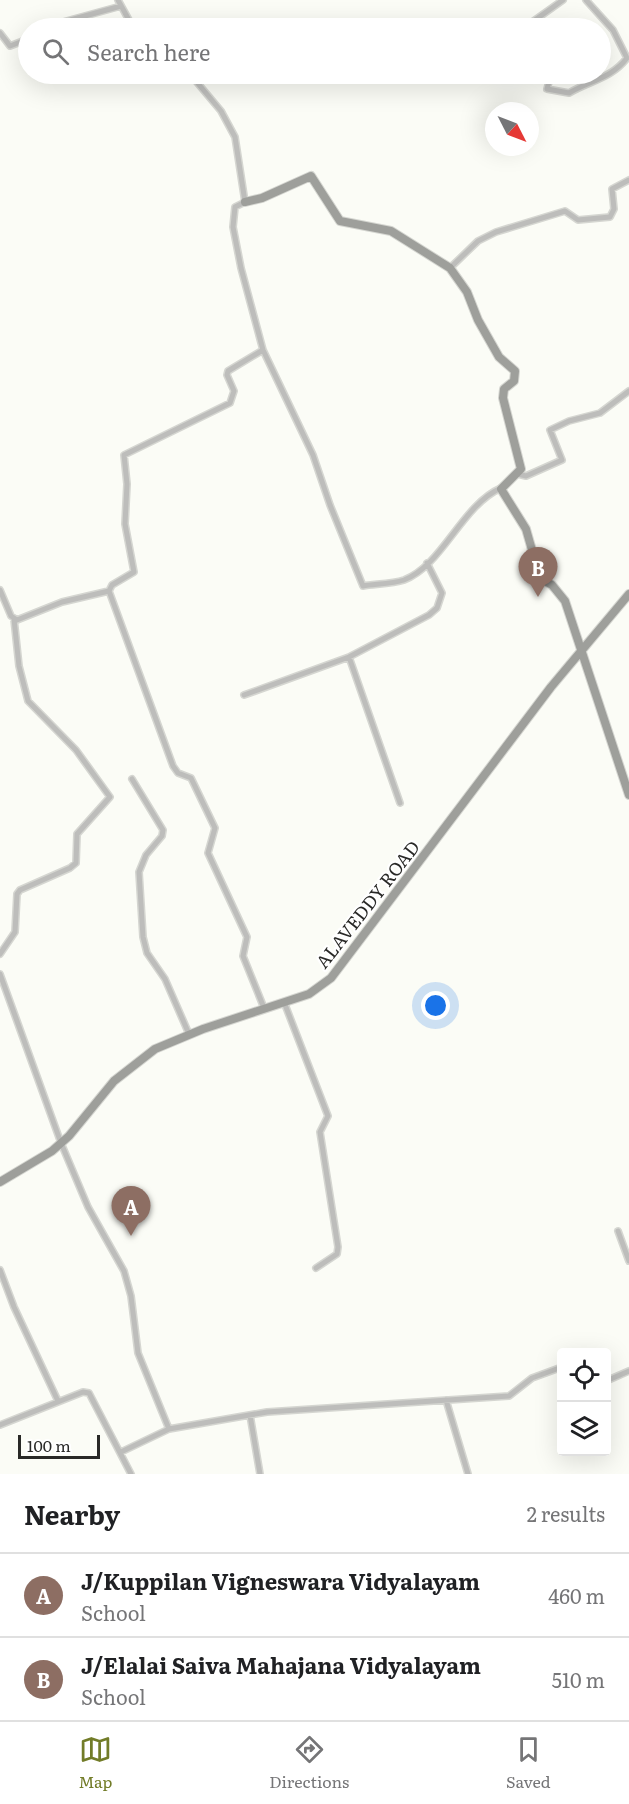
<!DOCTYPE html>
<style>
body{margin:0;font-family:Literata,serif;background:#f2f2f2;color:#202124}
.controls{position:absolute;right:18px;bottom:18px;display:grid;overflow:hidden;border-radius:6px;box-shadow:0 6px 24px #0002}
.controls button{width:54px;height:54px;display:grid;place-items:center;padding:0;border:0;border-bottom:2px solid #e0e0e0;background:#fff;color:#202124;font:30px sans-serif}
.compass{position:absolute;left:485px;top:102px;width:54px;height:54px;border-radius:50%;background:#fff;box-shadow:0 6px 24px #0002;rotate:132deg}
.scale{position:absolute;left:18px;bottom:15px;width:82px;box-sizing:border-box;padding-left:6px;border:3px solid #292927;border-top:0;font-size:16px;line-height:21px;white-space:nowrap;color:#292927;-webkit-text-stroke:4px #fff;paint-order:stroke}
.you{position:absolute;left:436px;top:1006px;width:21px;height:21px;margin:-15px;border:4px solid #fff;border-radius:50%;background:#1a73e8;box-shadow:0 0 0 9px #1a73e833}
.badge{display:grid;place-items:center;width:39px;height:39px;border-radius:50%;background:#727c28;color:#fff;font-size:20px;font-weight:700}
.pin{position:absolute;translate:-50% -50px;filter:drop-shadow(0 2px 3px #0008)}
.pin::after{content:'';position:absolute;top:32px;width:21px;height:18px;background:inherit;clip-path:polygon(0 0,100% 0,50% 100%)}
.list{margin:0;padding:0;list-style:none}
h2{display:flex;justify-content:space-between;align-items:center;height:78px;margin:0;padding:0 24px;font-size:26px}
h2 small{font-size:20px;font-weight:400;color:#757577}
.list li{display:grid;grid-template-columns:39px 1fr auto;gap:18px;align-items:center;box-sizing:border-box;height:84px;padding:0 24px;border-top:2px solid #e0e0e0}
.list b{display:block;font-size:22px;white-space:nowrap}
.list p{margin:0;font-size:20px;white-space:nowrap;color:#757577}
.list em{font-size:20px;font-style:normal;color:#757577}
.icon{flex:none;width:33px;height:33px;fill:none;stroke:currentColor;stroke-width:2;stroke-linecap:round;stroke-linejoin:round}
.map{position:relative;flex:none;width:629px;height:1474px;overflow:hidden}
.search{position:absolute;background:#fff;box-shadow:0 6px 24px #0002;left:18px;right:18px;top:18px;height:66px;display:flex;align-items:center;gap:15px;box-sizing:border-box;padding:0 21px;border-radius:33px;color:#757577;font-size:22px}
.sheet{height:246px;background:#fff}
nav{display:flex;justify-content:space-around;align-items:center;box-sizing:border-box;height:84px;border-top:2px solid #e0e0e0;background:#fff;font-size:16px;color:#757577}
nav a{display:grid;justify-items:center;gap:3px}
nav .on{color:#727c28}
.map>svg:first-child{display:block}
.lines{fill:none;stroke-linecap:round;stroke-linejoin:round}
.street-casing{stroke:#d5d6d1;stroke-width:8}
.secondary-casing{stroke:#d5d6d1;stroke-width:10}
.street{stroke:#bdbdbb;stroke-width:5}
.secondary{stroke:#9e9f9b;stroke-width:8}
.labels{text-anchor:middle;dominant-baseline:central;stroke-width:4.5;stroke-linejoin:round;paint-order:stroke}
.street-label{font-size:18px;fill:#292927;stroke:#fff}
</style>
<div class="map">
<svg width="629" height="1474" viewBox="0 0 629 1474">
<rect width="100%" height="100%" fill="#fbfcf6"/>
<g class="lines">
<g class="street-casing">
<path id="street" d="M118,0L130,22L137,28
M49,28L63,22L121,6
M528,28V25L563,0
M0,33L10,46L28,39
M190,74L221,111L235,137L245,202L235,207L233,227L241,268L263,350L313,455L330,505L363,586C375,584 392,584 404,580C442,566 462,505 501,488
M548,74L550,78L547,89L569,93C589,81 612,78 627,58L613,30L586,0
M450,268L478,241L496,232L565,211L578,220L610,217L614,209L612,189L629,180
M263,350L228,371L227,375L234,391L230,403L124,455L127,484L125,524L134,572L112,585L109,591L173,766L178,773L191,778L215,828L208,853L247,937L243,956L264,1008
M518,474L526,476L562,460L550,430L569,421L600,413L629,391
M0,590L11,616L17,620L62,602L109,591
M349,657L400,803
M244,695L349,657L429,615L437,608L442,593L427,563
M132,779L163,830L162,836L146,855L139,872L143,937L147,953L165,979L189,1034
M0,954L15,932L17,894L20,890L70,868L76,863L77,834L110,797L76,750L28,701L19,666L14,619
M0,974L61,1143L88,1207L124,1271L131,1296L138,1353L169,1429L267,1412L509,1396L532,1378L562,1367
M284,1002L328,1116L320,1132L338,1247L337,1254L316,1268
M618,1231L629,1261
M0,1270L14,1307L58,1401
M606,1381L629,1371
M446,1400L468,1474
M250,1415L260,1474
M0,1425L83,1392L89,1393L131,1474
M121,1452L169,1429"/>
</g>
<g class="secondary-casing">
<path id="secondary" d="M245,202L262,198L311,176L340,221L391,231L450,268L467,292L478,320L499,357L515,371L514,381L504,389L503,398L521,469L501,489L526,529L540,578L552,585L565,601L629,795
M0,1182L52,1151L69,1136L114,1081L155,1049L203,1029L309,994L331,978L551,687L629,594"/>
</g>
<use href="#street" class="street"/>
<use href="#secondary" class="secondary"/>
</g>
<g class="labels">
<g class="street-label">
<text transform="translate(367 904) rotate(-52)">ALAVEDDY ROAD</text>
</g>
</g>
</svg>
<div class="controls">
<button><svg class="icon" aria-label="locate" viewBox="0 0 24 24"><circle cx="12" cy="12" r="6"/><path d="M12 2v4M12 18v4M2 12h4M18 12h4"/></svg></button>
<button><svg class="icon" aria-label="layers" viewBox="0 0 24 24"><path d="M12 4l9 5-9 5-9-5zM3 14l9 5 9-5"/></svg></button>
</div>
<svg class="compass" viewBox="-18 -18 36 36"><path d="M0-13l5 13h-10z" fill="#e53935"/><path d="M0 13l5-13h-10z" fill="#757577"/></svg>
<div class="scale">100 m</div>
<div class="you"></div>
<div class="pin badge" style="left:131px;top:1236px;background:#8d6e63">A</div>
<div class="pin badge" style="left:538px;top:597px;background:#8d6e63">B</div>
<div class="search"><svg class="icon" aria-label="search" viewBox="0 0 24 24"><circle cx="10" cy="10" r="6"/><path d="M15 15l6 6"/></svg>Search here</div>
</div>
<section class="sheet">
<h2>Nearby<small>2 results</small></h2>
<ul class="list">
<li><span class="badge" style="background:#8d6e63">A</span><div><b>J/Kuppilan Vigneswara Vidyalayam</b><p>School</p></div><em>460 m</em></li>
<li><span class="badge" style="background:#8d6e63">B</span><div><b>J/Elalai Saiva Mahajana Vidyalayam</b><p>School</p></div><em>510 m</em></li>
</ul>
</section>
<nav>
<a class="on"><svg class="icon" aria-label="map" viewBox="0 0 24 24"><path d="M3 6l6-2 6 2 6-2v14l-6 2-6-2-6 2zM9 4v14M15 6v14"/></svg>Map</a>
<a><svg class="icon" aria-label="directions" viewBox="0 0 24 24"><path d="M12 3l9 9-9 9-9-9zM9 14v-3h6M13 9l2 2-2 2"/></svg>Directions</a>
<a><svg class="icon" aria-label="saved" viewBox="0 0 24 24"><path d="M7 4h10v16l-5-4-5 4z"/></svg>Saved</a>
</nav>
